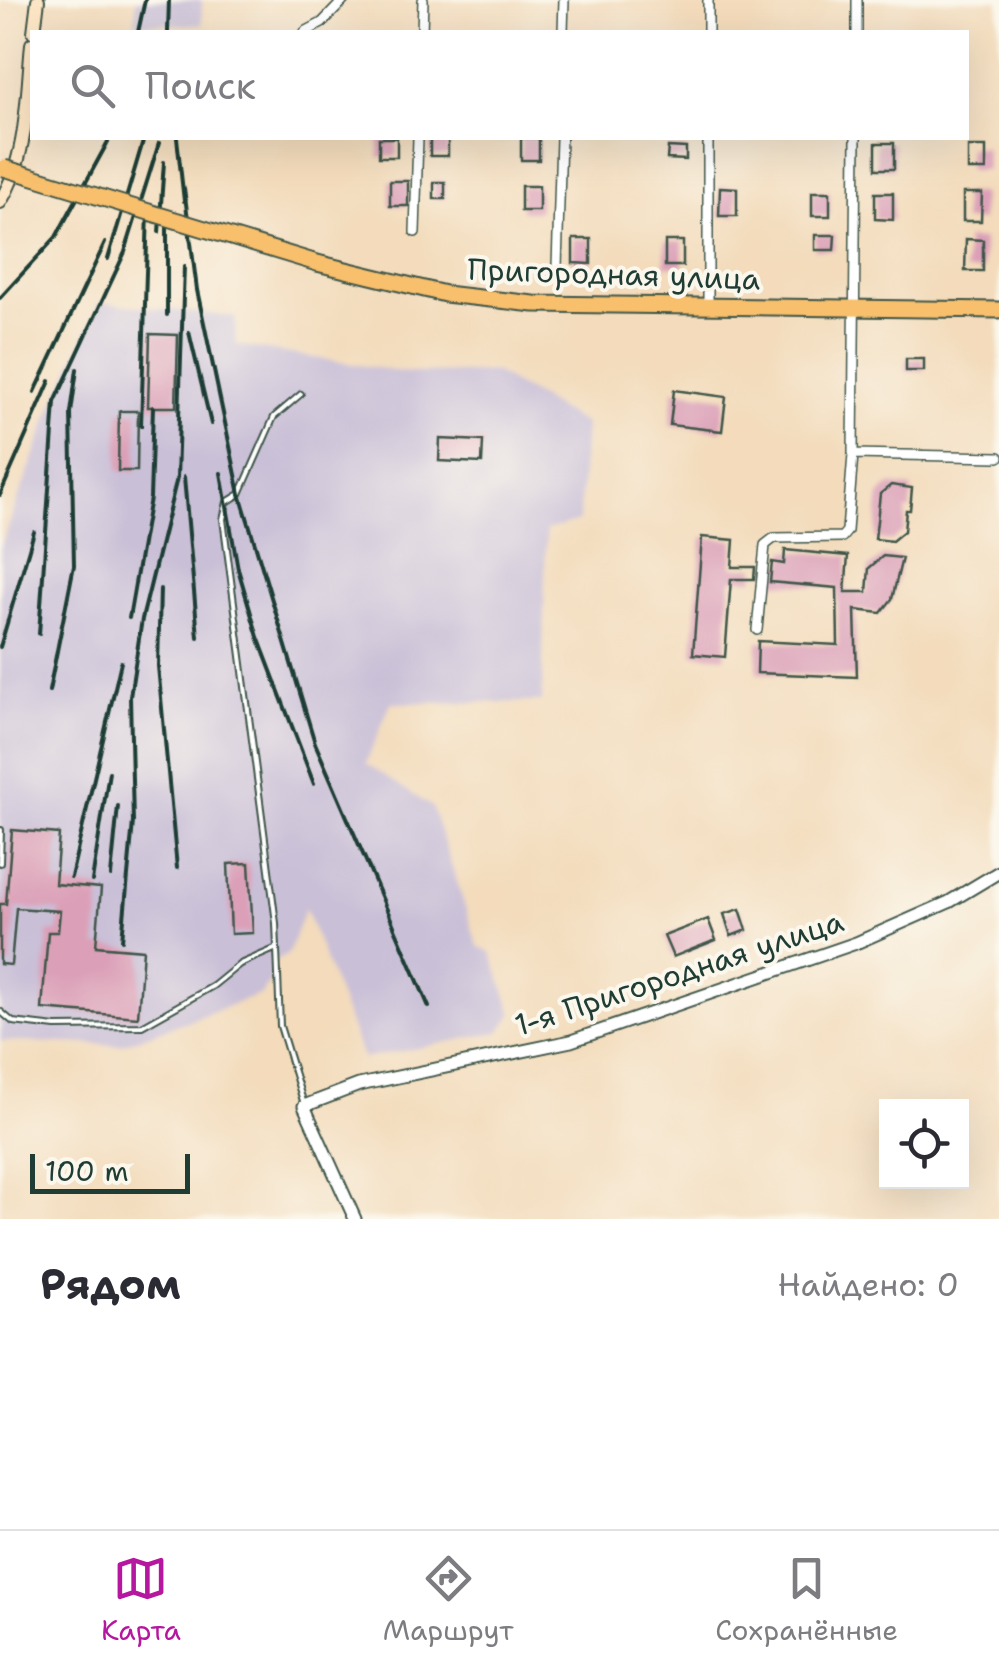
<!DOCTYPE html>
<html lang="ru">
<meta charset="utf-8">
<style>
body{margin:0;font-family:"Shantell Sans",sans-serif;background:#f2f2f3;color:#2b2b33}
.controls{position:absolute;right:30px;bottom:30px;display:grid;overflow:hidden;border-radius:0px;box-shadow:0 10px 40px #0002}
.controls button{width:90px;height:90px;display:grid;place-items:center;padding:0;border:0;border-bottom:2px solid #e1e1e2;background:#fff;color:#2b2b33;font:50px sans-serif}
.scale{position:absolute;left:30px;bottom:25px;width:160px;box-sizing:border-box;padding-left:10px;border:5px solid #1f3d34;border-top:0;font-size:28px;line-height:35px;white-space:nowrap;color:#1f3d34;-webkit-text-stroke:8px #fbf7ec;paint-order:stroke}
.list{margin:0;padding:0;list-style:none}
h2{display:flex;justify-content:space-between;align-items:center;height:130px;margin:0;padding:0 40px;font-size:42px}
h2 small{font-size:32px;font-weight:400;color:#7c7c81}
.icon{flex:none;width:55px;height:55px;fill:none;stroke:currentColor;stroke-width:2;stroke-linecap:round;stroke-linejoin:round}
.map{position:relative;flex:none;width:999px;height:1219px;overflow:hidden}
.search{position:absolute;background:#fff;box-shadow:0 10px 40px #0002;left:30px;right:30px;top:30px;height:110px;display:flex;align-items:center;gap:25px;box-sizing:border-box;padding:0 35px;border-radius:0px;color:#7c7c81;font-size:38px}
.sheet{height:310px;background:#fff}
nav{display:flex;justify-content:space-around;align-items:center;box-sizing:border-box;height:140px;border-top:2px solid #e1e1e2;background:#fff;font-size:28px;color:#7c7c81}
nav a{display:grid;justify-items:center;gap:5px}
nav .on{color:#b5179e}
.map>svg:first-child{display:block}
.industrial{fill:#c9bfd7}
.building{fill:#dba0b8}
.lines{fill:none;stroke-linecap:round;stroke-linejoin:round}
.service-casing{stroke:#3f5548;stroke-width:8}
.minor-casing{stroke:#3f5548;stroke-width:12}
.tertiary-casing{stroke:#3f5548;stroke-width:15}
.secondary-casing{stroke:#3f5548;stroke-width:16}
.trunk-casing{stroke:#3f5548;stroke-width:19}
.service{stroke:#fff;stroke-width:4}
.minor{stroke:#fff;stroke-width:9}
.tertiary{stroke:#fff;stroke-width:11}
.secondary{stroke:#fce5c4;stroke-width:12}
.trunk{stroke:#f8bf6c;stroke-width:15}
.rail{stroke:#1f3d34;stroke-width:4}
.trunk-bridge-casing{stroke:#3f5548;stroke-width:19;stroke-linecap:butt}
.trunk-bridge{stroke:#f8bf6c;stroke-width:15}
.labels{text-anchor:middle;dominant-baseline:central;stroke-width:8;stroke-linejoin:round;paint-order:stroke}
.street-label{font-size:30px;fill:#1f3d34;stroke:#fbf7ec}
</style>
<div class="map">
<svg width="999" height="1219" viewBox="0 0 999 1219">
<rect width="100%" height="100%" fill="#fbf7ec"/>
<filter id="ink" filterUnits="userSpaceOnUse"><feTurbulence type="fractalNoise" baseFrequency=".01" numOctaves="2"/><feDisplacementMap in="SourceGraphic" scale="20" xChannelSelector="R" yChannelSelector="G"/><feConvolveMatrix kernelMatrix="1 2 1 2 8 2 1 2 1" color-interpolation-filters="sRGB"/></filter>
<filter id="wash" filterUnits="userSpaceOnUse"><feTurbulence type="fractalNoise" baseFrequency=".0048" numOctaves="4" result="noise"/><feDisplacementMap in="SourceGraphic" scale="40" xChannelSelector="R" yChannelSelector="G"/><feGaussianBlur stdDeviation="2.25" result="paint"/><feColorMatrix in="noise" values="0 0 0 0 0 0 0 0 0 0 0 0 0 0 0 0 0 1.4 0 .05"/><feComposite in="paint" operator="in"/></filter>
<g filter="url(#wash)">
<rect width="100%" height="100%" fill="#f3dbbb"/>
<path class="industrial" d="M136,0H202V25L135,23Z
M100,302L235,317L236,345L408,373L494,372L585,424L579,521L546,530L542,702L391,703L366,763L432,807L478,946L491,952L513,1014L499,1032L363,1059L305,908L288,954L271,962L272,978L262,994L120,1045L0,1041V548L51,411Z"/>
<g id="blocks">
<path class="building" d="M379,138H397V157H379Z
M430,138H448V156H430Z
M521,138H539V160H521Z
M876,143H894V169H876Z
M668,147L686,148V160L667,159Z
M968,147H986V170H968Z
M390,181H408V206H390Z
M434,182H445V199H434Z
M521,186H539V211H521Z
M720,187L737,188V216H719Z
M812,192H830V216H812Z
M875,193H893V220L875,219Z
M963,193H982L981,221H963Z
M815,235H835L834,250H815Z
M573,239H591V264L573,263Z
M966,239L983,240V271H965Z
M665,241H683V266H665Z
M150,334L178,335L176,407H148Z
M906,359H924V371H906Z
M674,390L726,397L722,431L670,425Z
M119,411H138L137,471H118Z
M440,439L483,441L482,463L439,461Z
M891,485L912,488L910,510H906L904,531L892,541L875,539L880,494Z
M702,537L734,540L732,567H755L754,579H731L725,657L693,654Z
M785,550L848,556L845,592H867L869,568L883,556L902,558L892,599L881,613L855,610L857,677L757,673L758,641L838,645L837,588L770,582L772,562L784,564Z
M12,830L59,834L55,884L101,888L96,946L143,950L138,1017L42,1009L48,932H58L60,911L16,908L11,965L0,964V904H6Z
M249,863L253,933L231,934L228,864Z
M740,909L747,930L731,936L724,914Z
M708,919L716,940L673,957L664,936Z"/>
</g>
</g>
<g filter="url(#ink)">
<use href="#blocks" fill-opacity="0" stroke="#3f5548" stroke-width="2.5"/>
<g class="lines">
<g class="service-casing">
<path id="service" d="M301,394L274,417L240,494L227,502L223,519L276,923L280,1026L303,1101
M0,863L1,830
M0,1011L13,1022L56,1027L142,1026L213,986L240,964L277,948"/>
</g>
<g class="minor-casing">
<path id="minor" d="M305,32L322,23L344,0
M422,32L423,0
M563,32L564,0
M708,32V0
M857,32V0
M856,138L853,454L999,457
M415,232L418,138
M557,267L561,138
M708,307V138
M757,630L765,545L774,538L842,537L847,531L853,454"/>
</g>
<g class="tertiary-casing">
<path id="tertiary" d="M355,1219L304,1106L359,1085L571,1041L856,943L949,902L999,872"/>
</g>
<g class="secondary-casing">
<path id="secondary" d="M34,32L38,0
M0,202C28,157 27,95 32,44"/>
</g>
<g class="trunk-casing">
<path id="trunk" d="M317,263L445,294L534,304L999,310"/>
</g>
<use href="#service" class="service"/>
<use href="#minor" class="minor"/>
<use href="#tertiary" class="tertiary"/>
<use href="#secondary" class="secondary"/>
<use href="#trunk" class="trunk"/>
<path class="rail" d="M138,32L145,0
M168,32L169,0
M177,138L184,201
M184,188L197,290L240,494L315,743L429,1007
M167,215V315
M159,232L164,162
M108,259L144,138
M0,298L56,237L110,138
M189,332L211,424
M35,392L105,243
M141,426L148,212
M221,473L238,569L258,637L314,784
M184,477L198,637
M0,495L50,381
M160,589L158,666L177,868
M129,618L150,498L153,407
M39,634L55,402L125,252L159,143
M0,647L34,532
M49,691L74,565L71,413L77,369
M111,876L118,806
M71,877L121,662
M92,881L109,772
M122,940L133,822L130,697L142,619L177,478L184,266"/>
<g class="trunk-bridge-casing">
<path id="trunk-bridge" d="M4,168L317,263"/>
</g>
<use href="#trunk-bridge" class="trunk-bridge"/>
</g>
</g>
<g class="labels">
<g class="street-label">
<text transform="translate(614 274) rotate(2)">Пригородная улица</text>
<text transform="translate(679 973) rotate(-18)">1-я Пригородная улица</text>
</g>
</g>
</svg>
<div class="controls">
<button><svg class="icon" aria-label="locate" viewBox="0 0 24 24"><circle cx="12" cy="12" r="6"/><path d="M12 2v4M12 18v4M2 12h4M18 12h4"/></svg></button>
</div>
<div class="scale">100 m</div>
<div class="search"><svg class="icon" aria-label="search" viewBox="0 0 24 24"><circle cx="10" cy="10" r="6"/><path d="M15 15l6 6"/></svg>Поиск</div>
</div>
<section class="sheet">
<h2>Рядом<small>Найдено: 0</small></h2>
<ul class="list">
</ul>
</section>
<nav>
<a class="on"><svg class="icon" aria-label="map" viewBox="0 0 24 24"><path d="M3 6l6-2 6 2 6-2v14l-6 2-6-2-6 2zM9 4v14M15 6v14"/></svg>Карта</a>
<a><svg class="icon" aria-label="directions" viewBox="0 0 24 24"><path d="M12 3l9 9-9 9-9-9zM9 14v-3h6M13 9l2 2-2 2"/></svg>Маршрут</a>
<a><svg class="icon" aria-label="saved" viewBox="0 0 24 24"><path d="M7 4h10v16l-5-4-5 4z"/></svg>Сохранённые</a>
</nav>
